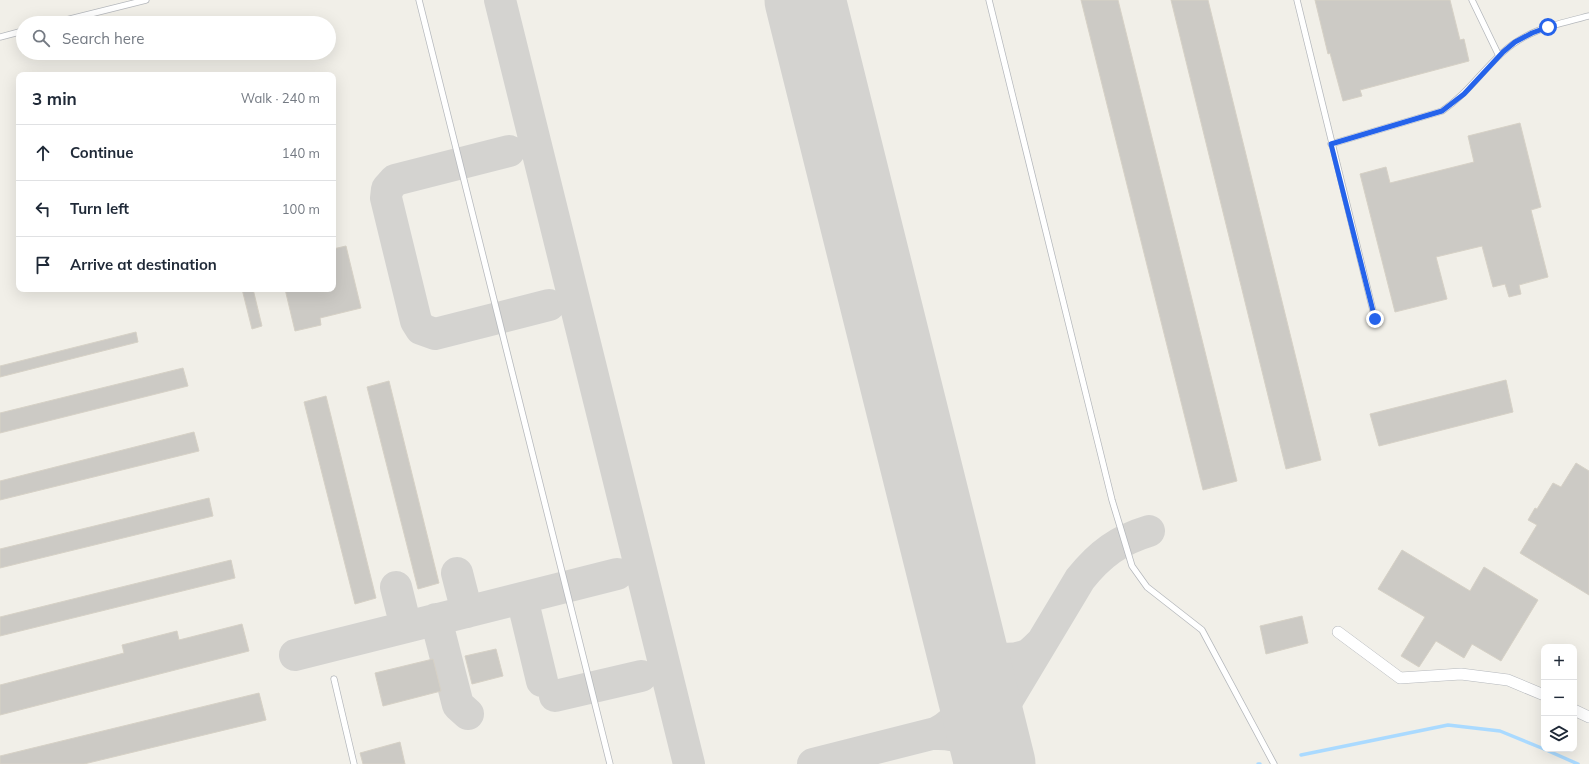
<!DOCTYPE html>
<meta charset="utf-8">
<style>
body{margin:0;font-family:Mulish,sans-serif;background:#f2f2f3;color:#1f2937}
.controls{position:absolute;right:12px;bottom:12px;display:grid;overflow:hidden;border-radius:8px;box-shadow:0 4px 16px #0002}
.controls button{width:36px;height:36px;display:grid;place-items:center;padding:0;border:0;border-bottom:1px solid #e0e1e3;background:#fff;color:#1f2937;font:20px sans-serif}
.stop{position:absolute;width:12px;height:12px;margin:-9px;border:3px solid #2563eb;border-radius:50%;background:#fff}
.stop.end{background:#2563eb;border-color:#fff;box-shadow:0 1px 4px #0008}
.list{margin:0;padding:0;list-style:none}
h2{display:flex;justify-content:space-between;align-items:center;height:52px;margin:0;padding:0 16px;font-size:17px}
h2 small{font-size:13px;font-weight:400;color:#747a83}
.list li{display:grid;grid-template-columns:26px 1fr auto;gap:12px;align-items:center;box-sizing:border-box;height:56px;padding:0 16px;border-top:1px solid #e0e1e3}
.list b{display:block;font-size:15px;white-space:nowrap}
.list em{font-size:13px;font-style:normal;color:#747a83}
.icon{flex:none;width:22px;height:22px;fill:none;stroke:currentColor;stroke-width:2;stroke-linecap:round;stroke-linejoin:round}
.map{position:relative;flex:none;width:1589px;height:764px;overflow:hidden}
.search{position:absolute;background:#fff;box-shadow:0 4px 16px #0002;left:16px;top:16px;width:320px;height:44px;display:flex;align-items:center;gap:10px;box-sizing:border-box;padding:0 14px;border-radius:22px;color:#747a83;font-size:15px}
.panel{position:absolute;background:#fff;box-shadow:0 4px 16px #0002;left:16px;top:72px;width:320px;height:220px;border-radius:8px}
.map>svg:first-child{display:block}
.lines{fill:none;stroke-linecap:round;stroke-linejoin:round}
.stream{stroke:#aadaff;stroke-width:3.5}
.taxiway{stroke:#d4d3d0;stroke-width:32}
.runway{stroke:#d4d3d0;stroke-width:81}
.building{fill:#cccac5;stroke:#d6d1c6}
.lane-casing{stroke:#b5b8bc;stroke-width:7}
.street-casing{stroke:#b5b8bc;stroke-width:12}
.lane{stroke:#fff;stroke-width:5.5}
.street{stroke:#fff;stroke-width:11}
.route{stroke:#2563eb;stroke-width:5}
</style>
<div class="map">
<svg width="1589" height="764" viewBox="0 0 1589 764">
<rect width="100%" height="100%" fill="#f1efe8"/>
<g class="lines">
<path class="stream" d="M1544,749L1578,764
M1301,755L1448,725L1500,731L1544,749
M1258,764H1260"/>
<path class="taxiway" d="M500,0L689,764
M509,151L395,180L387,189L386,198L416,321L421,329L435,334L549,305
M457,573L467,612
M396,587L406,627
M522,598L542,681
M436,619L458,705L468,714
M961,628C965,634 970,644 976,648C990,660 1013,662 1029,654C1033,651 1037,647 1041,643
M295,655L617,574
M555,696L641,676
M936,733C965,718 968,700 972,670
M935,734C963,733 977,744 994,764
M813,764L975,723L990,717L1005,704L1080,579C1100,554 1119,540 1149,531"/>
<path class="runway" d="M805,0L995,764"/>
</g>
<path class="building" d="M1081,0H1118L1237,481L1203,490Z
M1171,0H1208L1321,460L1286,469Z
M1315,0H1450L1460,40L1464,39L1469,61L1360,90L1362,96L1343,101L1330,53L1328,54Z
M1520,123L1541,207L1531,210L1548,277L1519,285L1521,294L1509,297L1505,284L1493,287L1482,246L1436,257L1447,299L1395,312L1360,174L1386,167L1390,183L1474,162L1468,136Z
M346,246L361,308L320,318L321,325L295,331L285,289H333V249Z
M242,289H253L262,326L252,329Z
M136,332L138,342L0,377V366Z
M183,368L188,386L0,433V413Z
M1506,380L1513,412L1379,446L1370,414Z
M389,381L439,583L418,589L367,387Z
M326,396L376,598L355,604L304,402Z
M194,432L199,451L0,500V481Z
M1576,463L1589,471V595L1520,553L1537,525L1528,520L1535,508L1537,509L1553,483L1561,487Z
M209,498L213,516L0,568V549Z
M1402,550L1470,591L1484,567L1538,600L1501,661L1472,644L1464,658L1436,641L1419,667L1401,656L1425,617L1378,589Z
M231,560L235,578L0,636V617Z
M1302,616L1308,643L1266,654L1260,626Z
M242,624L249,651L0,715V685L124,653L122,645L177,631L179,640Z
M496,649L503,676L472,684L465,656Z
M433,659L441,691L383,706L375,673Z
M259,693L266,720L84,764H0V756Z
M400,742L405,764H363L360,753Z"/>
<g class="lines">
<g class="lane-casing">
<path id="lane" d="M419,0L610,764
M989,0L1112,500L1132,566L1147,587L1202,630L1274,764
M1297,0L1375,319
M1472,0L1499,56
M54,23L146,0
M0,37L23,31
M1331,144L1442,111C1466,95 1481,72 1502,53C1526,30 1557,24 1589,16
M334,679L354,764"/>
</g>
<g class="street-casing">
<path id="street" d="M1338,632L1400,678L1461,674L1508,680L1544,695
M1574,710L1589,717"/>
</g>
<use href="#lane" class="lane"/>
<use href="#street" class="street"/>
</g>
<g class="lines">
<path class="route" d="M1375,319L1331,144L1442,111L1464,94L1503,52L1515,42L1532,33L1548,27"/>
</g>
</svg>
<div class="controls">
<button>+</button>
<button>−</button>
<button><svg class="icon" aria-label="layers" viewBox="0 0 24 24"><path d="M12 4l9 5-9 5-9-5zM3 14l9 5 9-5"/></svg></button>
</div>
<div class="stop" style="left:1548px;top:27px"></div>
<div class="stop end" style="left:1375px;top:319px"></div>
<div class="search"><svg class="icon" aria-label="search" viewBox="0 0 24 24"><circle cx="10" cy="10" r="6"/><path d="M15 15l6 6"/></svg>Search here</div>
<section class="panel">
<h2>3 min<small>Walk · 240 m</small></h2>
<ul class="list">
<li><svg class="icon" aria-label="ahead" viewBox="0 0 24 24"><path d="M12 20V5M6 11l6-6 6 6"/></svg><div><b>Continue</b></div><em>140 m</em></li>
<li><svg class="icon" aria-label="left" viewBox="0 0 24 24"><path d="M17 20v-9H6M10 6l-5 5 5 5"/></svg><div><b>Turn left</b></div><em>100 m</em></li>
<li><svg class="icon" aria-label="arrive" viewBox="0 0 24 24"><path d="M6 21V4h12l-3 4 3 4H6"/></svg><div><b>Arrive at destination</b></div></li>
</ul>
</section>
</div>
